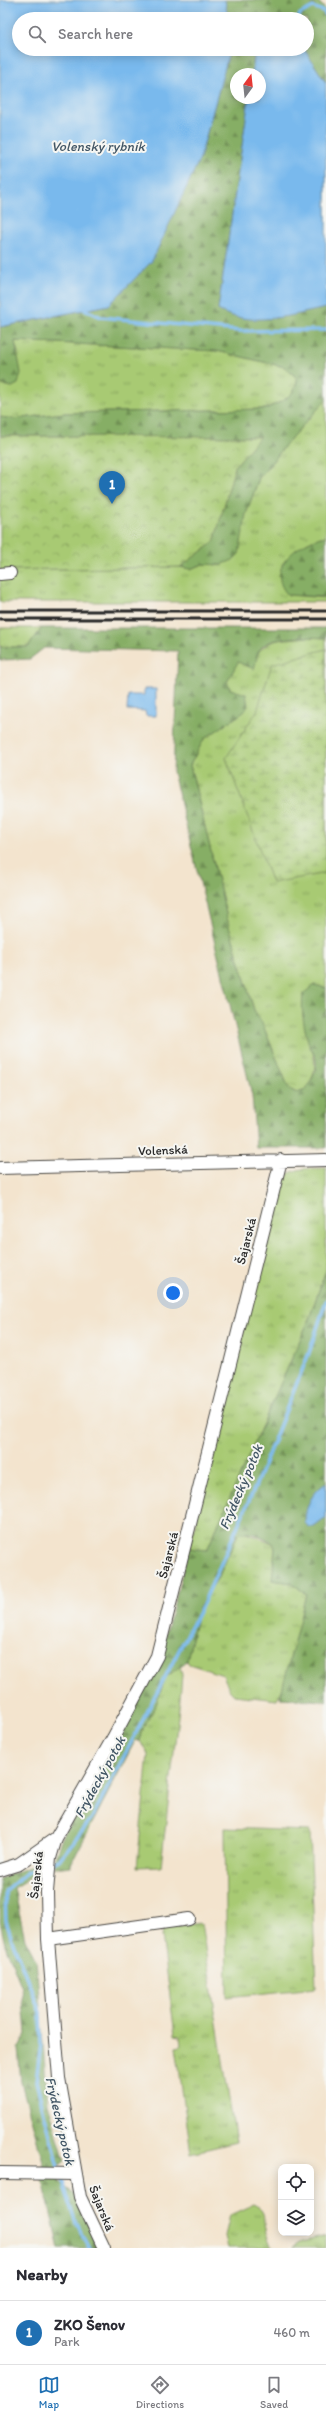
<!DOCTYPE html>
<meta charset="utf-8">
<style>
body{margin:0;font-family:Itim,sans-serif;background:#f2f2f3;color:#2b2b33}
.controls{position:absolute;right:12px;bottom:12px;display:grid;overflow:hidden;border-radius:8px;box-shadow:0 2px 10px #0003}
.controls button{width:36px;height:36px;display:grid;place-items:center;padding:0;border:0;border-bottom:1px solid #e1e1e2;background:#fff;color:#2b2b33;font:20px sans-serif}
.compass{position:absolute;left:230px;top:68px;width:36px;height:36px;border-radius:50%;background:#fff;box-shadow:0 2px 10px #0003;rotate:15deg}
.you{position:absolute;left:173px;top:1293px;width:14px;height:14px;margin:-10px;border:3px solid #fff;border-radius:50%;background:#1a73e8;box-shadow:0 0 0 6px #1a73e833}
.badge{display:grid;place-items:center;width:26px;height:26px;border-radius:50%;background:#1f6fb2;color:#fff;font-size:13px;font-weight:700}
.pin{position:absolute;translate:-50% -33px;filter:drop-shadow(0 1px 2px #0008)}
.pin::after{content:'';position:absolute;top:21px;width:14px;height:12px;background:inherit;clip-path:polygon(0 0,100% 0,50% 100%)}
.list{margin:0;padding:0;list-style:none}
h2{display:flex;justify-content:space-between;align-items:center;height:52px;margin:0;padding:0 16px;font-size:17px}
h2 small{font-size:13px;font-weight:400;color:#7c7c81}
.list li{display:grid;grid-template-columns:26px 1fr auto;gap:12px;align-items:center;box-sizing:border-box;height:64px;padding:0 16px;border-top:1px solid #e1e1e2}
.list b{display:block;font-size:15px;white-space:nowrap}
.list p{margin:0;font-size:13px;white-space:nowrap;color:#7c7c81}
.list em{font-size:13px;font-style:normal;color:#7c7c81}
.icon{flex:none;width:22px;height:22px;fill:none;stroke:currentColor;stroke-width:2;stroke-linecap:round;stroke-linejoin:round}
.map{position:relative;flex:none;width:326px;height:2248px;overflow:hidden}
.search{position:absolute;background:#fff;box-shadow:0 2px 10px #0003;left:12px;right:12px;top:12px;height:44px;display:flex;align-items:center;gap:10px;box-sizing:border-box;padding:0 14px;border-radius:22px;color:#7c7c81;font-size:15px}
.sheet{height:116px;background:#fff}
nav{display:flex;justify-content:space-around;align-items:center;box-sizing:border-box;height:56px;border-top:1px solid #e1e1e2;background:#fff;font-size:11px;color:#7c7c81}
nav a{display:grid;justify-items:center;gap:2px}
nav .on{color:#1f6fb2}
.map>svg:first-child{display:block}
.grass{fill:url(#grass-tufts);stroke:#6a7a4f}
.forest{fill:url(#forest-firs);stroke:#586c48}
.wetland{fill:url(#wetland-marsh);stroke:#6a7a4f}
.park{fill:url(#park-crowns);stroke:#6a7a4f}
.water{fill:#79b9ed;stroke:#52728c}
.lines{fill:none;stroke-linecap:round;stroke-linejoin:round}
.stream{stroke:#79b9ed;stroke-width:3.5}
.minor-casing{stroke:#494743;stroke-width:14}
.minor{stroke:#fff;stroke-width:12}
.rail{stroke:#2b2b2b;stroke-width:3}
.labels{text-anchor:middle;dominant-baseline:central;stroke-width:4;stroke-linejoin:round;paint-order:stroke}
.street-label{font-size:13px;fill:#2b2b2b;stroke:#f6f6f2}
.water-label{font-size:14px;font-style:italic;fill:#425665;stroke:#f6f6f2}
</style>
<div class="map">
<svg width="326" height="2248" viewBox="0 0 326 2248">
<defs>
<pattern id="grass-tufts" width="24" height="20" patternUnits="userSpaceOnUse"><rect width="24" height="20" fill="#a8ca73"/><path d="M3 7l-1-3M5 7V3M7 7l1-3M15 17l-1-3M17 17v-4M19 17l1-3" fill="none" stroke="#89a45f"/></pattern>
<pattern id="forest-firs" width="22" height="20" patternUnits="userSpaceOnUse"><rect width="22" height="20" fill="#86ae65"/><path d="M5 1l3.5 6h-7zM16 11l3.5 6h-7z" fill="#6e8e53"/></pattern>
<pattern id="wetland-marsh" width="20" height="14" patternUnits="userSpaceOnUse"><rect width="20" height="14" fill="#a8ca73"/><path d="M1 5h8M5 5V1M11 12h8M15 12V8" fill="none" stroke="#89a45f"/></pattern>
<pattern id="park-crowns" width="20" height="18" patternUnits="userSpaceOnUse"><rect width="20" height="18" fill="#a8ca73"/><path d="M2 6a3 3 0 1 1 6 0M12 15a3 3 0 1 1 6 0" fill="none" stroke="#89a45f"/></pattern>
</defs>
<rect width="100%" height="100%" fill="#f6f6f2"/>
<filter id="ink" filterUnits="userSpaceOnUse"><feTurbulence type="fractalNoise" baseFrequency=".025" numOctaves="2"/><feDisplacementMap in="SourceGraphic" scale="8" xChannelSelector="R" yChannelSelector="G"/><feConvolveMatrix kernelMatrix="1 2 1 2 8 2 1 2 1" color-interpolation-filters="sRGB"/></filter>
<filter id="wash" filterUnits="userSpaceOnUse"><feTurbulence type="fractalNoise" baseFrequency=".012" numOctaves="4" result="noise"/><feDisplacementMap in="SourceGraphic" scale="16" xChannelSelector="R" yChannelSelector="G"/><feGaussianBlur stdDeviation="0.9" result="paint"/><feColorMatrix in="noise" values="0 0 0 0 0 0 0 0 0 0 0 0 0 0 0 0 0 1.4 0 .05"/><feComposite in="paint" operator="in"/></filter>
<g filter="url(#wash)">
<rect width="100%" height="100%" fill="#f3e4ce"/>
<path class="grass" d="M14,341L217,351L285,367L297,378C297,397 281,401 266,409L64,413L14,419L0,417V384L12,387L18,352Z
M326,400V536C307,539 295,550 282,564L288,595L326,598V602H0V570L180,567L190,569L203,564L221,565L246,514L259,478L292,437Z
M0,628H42L28,647H0Z
M310,637L326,638V988L325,987L305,1026C311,1055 323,1061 306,1090L297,1093L289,1089L262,1023L254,1010L229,926L190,765L204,739L233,719L236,691L230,689L227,682L238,661L246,666C271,635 273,641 310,637Z
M326,1168V1270L308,1322L207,1550L189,1548L281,1181C292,1166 309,1169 326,1168Z
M243,1532L273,1543L275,1548L273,1580L292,1583L306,1594L284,1686L277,1700L234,1695L230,1691L223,1675L189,1664L187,1661L199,1607L219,1576L238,1534Z
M180,1666L182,1675L180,1699L161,1866L137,1867L148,1754L140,1740L141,1732L156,1705L165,1678Z
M225,1828L310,1831L316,1988L227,1997Z
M201,1923L236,2142L191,2153L176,2047L181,2046L180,2036L175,2035L162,1935L164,1928Z
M254,2204C267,2210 262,2217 265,2229C266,2235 270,2242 272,2248H228L225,2236L230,2215Z
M326,2236V2248H292L301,2242Z"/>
<path class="forest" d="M225,0H317L326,10V83L304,49H307V19H275L267,15L263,19H228Z
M230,49H255L252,74H236V98H249L218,310L270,319L326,308V400L292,437L259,478L246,514L239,554L233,560L221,565L203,564L190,569L180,567L214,542L235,466L260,437L0,436V417L14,419L64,413L266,409C281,401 297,397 297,378L285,367L217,351L15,341L21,373L18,384L12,387L0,384V327L109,305L200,158Z
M326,536V597L288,595C263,568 300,541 326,536Z
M42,628H326V638C311,637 271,635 261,648C257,653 256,663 254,669L238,662L227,682L230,689L246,694L248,706L244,712L204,739L190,765L229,926L254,1010L262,1023L289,1089L297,1093L306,1090C311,1081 317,1072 316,1061C316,1056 312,1051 310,1047C304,1030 301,1012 303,994L314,985L326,988V1148H256L252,1095L173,772L178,651L44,648L30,659L0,660V647H28Z
M326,1270V1701L280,1698L306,1594L292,1583L272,1580L275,1548L273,1543C264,1537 249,1530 238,1534L219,1576L199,1607L187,1661L165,1678L156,1705L141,1732L140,1740L135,1741L70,1866L54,1868L55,1857L61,1840L160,1656L189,1548L207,1550L308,1322Z
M46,1860L47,1868L14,1888L25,1939L36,1960L48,2103L65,2161L55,2169L59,2183L76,2195L99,2248H59L43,2181L44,2166L21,2082L18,2049L26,2034L22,1988L5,1945L0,1922V1879Z"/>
<path class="wetland" d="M326,649V873L272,883L226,758L257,711L272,664Z"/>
<path class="park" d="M0,436L260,437L235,466L214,542L180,567L0,570Z"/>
<path class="water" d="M0,0H225L228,19H19V49H230L200,158L152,261L109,305L0,327Z
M255,49H304L326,83V308C293,315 249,328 218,310L249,98H260V74H252Z
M144,689H156V716H146L145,711L127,710L128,695H144Z
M326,1483V1518L314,1527H309L305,1523C305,1505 312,1493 326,1483Z"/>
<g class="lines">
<path class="stream" d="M298,19L300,14L313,7L323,11L326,15
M82,308L101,317L240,331L326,330
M59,2171L36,2081L41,2044L40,2012L12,1940L6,1921L5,1891L26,1873L59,1860L92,1818L203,1604L255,1487L309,1353L326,1301
M61,2177L77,2224L89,2248"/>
</g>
</g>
<g filter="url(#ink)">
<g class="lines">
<g class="minor-casing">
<path id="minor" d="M0,574L10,573
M0,1168L326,1160
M0,1870L19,1864L56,1838
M48,1939L189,1919
M0,2173L76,2174
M104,2248L80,2197L59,2078L48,1939L47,1892L50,1858L56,1838L113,1738L157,1656L281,1160"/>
</g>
<use href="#minor" class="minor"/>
<path class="rail" d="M0,611H326
M0,619H326"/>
</g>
</g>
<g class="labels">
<g class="street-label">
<text transform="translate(163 1150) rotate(-2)">Volenská</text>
<text transform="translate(246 1241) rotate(-76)">Šajarská</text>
<text transform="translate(168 1555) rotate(-76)">Šajarská</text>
<text transform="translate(36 1875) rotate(-84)">Šajarská</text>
<text transform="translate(102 2208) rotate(68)">Šajarská</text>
</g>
<g class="water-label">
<text x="98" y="146">Volenský rybník</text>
<text transform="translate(241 1487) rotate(-67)">Frýdecký potok</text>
<text transform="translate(100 1777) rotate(-61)">Frýdecký potok</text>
<text transform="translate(60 2121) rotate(77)">Frýdecký potok</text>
</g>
</g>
</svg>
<div class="controls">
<button><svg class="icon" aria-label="locate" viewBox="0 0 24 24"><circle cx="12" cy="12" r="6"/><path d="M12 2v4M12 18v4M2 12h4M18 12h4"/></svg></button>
<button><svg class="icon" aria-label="layers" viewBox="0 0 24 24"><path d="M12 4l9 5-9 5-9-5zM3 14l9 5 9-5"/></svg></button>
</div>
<svg class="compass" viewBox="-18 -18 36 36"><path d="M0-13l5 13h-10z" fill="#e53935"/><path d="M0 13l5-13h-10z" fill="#7c7c81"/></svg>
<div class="you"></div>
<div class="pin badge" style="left:112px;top:504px">1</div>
<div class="search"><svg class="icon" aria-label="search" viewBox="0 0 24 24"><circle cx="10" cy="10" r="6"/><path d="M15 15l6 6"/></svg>Search here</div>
</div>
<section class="sheet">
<h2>Nearby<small></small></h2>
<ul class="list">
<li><span class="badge">1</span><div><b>ZKO Šenov</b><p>Park</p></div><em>460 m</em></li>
</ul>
</section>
<nav>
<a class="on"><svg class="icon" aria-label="map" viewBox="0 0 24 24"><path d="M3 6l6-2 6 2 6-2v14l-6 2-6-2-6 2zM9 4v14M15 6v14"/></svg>Map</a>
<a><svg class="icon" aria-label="directions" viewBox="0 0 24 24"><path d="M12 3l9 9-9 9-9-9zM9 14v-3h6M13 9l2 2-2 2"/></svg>Directions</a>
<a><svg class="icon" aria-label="saved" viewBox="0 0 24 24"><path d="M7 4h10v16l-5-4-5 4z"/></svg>Saved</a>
</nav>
